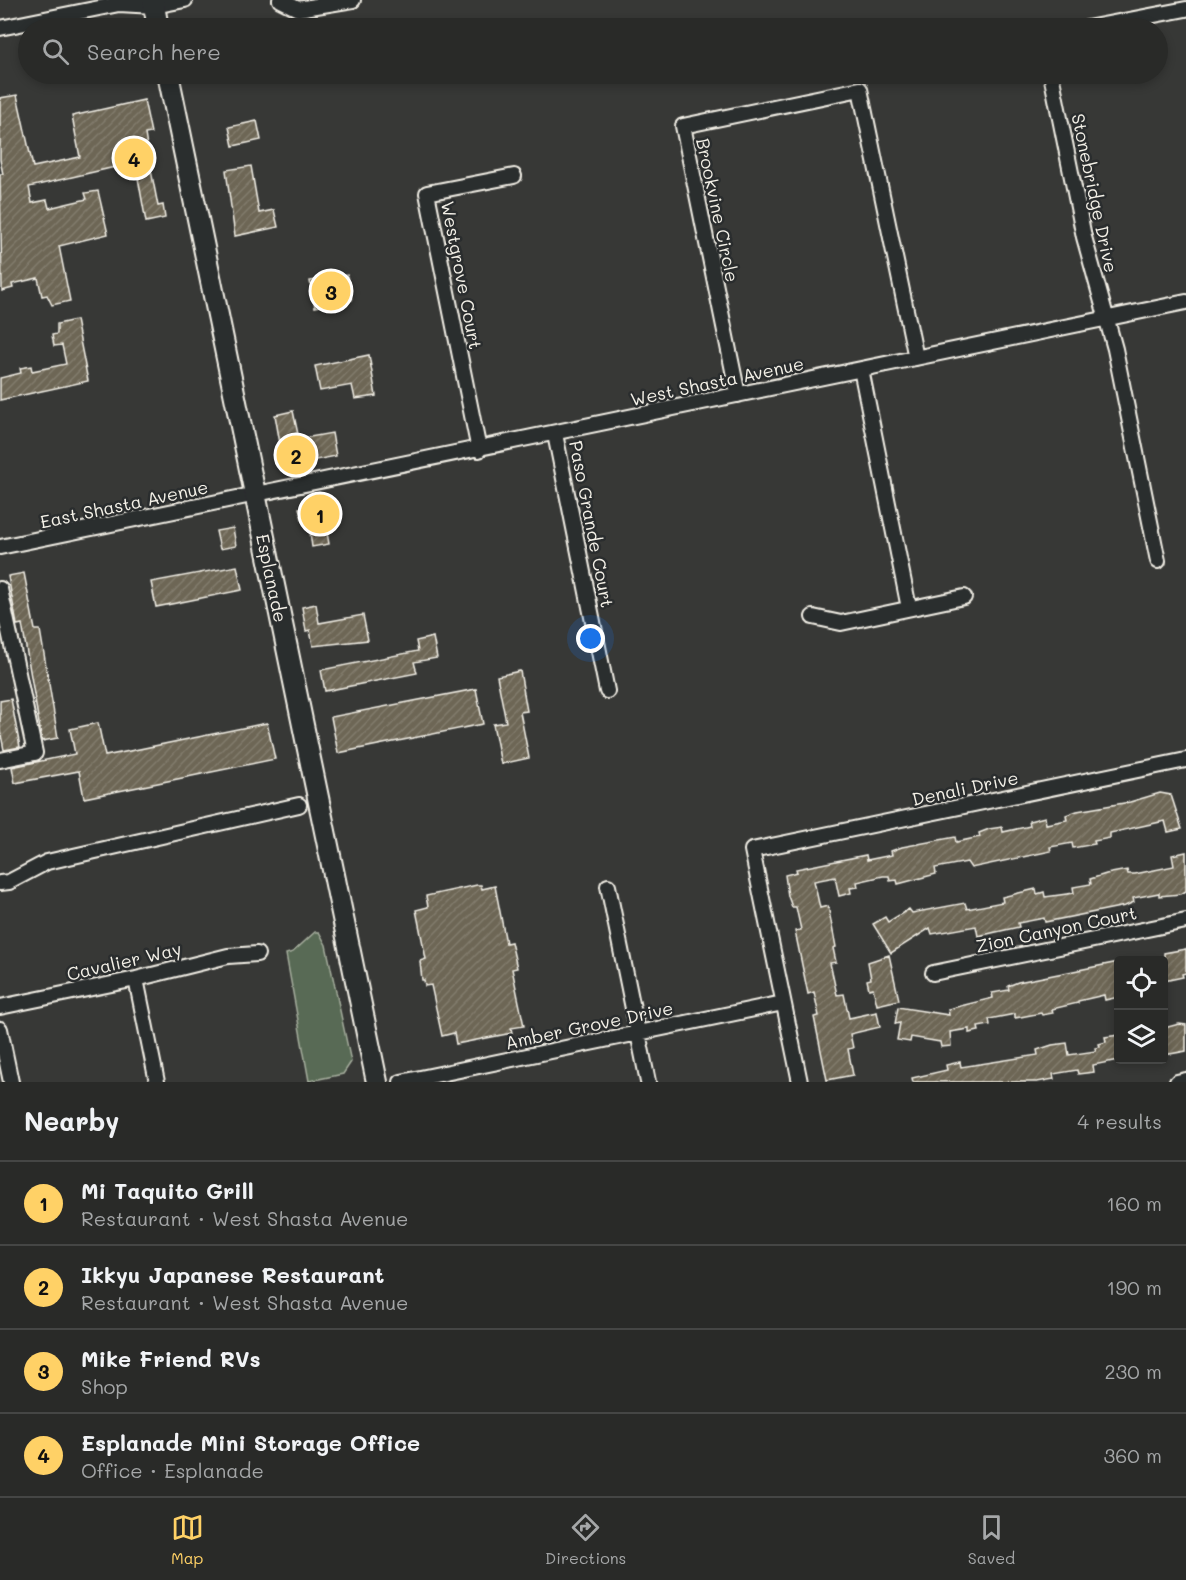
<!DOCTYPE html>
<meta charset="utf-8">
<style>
body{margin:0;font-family:Mali,sans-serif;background:#313230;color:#f1f3f6}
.controls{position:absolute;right:18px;bottom:18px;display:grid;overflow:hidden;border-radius:6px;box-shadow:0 3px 9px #0003}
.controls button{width:54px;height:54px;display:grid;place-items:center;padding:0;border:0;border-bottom:2px solid #454645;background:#292a28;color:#f1f3f6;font:30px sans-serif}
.you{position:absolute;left:591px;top:639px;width:21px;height:21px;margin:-15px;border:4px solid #fff;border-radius:50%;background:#1a73e8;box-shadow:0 0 0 9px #1a73e833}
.badge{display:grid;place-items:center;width:39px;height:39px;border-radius:50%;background:#ffd166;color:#111;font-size:20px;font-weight:700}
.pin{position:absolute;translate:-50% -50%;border:3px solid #fff;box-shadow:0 2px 6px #0006}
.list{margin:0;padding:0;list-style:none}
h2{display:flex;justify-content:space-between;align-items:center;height:78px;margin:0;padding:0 24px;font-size:26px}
h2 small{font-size:20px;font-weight:400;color:#a5a7a8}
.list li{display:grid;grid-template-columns:39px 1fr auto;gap:18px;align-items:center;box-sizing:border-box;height:84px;padding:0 24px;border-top:2px solid #454645}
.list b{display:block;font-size:22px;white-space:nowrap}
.list p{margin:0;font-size:20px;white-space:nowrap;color:#a5a7a8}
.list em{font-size:20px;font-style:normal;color:#a5a7a8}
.icon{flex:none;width:33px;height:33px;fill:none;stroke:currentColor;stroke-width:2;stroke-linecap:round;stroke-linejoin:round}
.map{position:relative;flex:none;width:1186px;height:1082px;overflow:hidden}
.search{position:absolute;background:#292a28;box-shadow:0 3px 9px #0003;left:18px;right:18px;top:18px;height:66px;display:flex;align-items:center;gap:15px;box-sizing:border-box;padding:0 21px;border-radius:33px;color:#a5a7a8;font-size:22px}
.sheet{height:414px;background:#292a28}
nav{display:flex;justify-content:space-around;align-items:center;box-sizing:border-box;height:84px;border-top:2px solid #454645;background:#292a28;font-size:16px;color:#a5a7a8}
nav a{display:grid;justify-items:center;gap:3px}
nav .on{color:#ffd166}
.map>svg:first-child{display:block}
.grass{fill:#586a54;stroke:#a6ae9e;stroke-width:1.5}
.building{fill:url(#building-hatch);stroke:#f4f1e8;stroke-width:1.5}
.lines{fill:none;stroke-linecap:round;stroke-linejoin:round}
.minor-casing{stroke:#f4f1e8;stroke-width:18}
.secondary-casing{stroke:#f4f1e8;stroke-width:24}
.minor{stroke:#2a2d2e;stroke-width:14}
.secondary{stroke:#2a2d2e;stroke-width:20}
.labels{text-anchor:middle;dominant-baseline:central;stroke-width:5;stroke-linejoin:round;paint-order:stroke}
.street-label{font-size:18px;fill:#f4f1e8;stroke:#2a2d2e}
</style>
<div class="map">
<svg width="1186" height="1082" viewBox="0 0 1186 1082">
<defs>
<pattern id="building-hatch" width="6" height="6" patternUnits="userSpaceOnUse" patternTransform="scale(1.5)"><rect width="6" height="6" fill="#6d6655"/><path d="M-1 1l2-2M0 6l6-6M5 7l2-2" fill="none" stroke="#827c6d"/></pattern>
</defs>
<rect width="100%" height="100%" fill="#373836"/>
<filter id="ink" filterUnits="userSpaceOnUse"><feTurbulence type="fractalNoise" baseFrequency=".0167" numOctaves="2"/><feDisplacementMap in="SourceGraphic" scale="12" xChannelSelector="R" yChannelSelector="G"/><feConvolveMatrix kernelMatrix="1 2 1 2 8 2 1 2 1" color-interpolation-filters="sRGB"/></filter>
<g filter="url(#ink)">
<path class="grass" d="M315,932H319L326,945L351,1062L343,1074L309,1081L286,954L293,952Z"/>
<path class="building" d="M17,95L33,167L80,157L72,116L144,100L151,133L145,134L150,165L158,206L163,205L165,218L146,222L136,167L129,169L128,164L29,187L32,203L47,200L49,208L87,199L85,193L98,191L108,234L59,246L70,301L52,305L47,295L42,296L38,278L12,284L13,288L2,291L0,174H3L0,160V98Z
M257,121L261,140L233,146L229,127Z
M251,166L259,213L274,210L278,227L235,236L226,170Z
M347,275L352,300L315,307L310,281Z
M76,320L88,381L0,400V378L21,373L20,368L31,366L32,371L66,364L62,345L54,346L52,335L57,334V324Z
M369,355L376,396L355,399L352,385L320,391L315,366Z
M293,411L299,439L332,433L336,456L284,466L275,415Z
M322,504L329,544L312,547L308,517L302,519L299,508Z
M233,528L236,546L220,549L216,531Z
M237,566L242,590L156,607L151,582Z
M24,573L35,630H40L58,738L42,741L22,624L17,625L8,576Z
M316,604L319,623L363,615L368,640L313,646L310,630L306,631L302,607Z
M433,637L437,658L414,662L417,673L325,691L321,670L418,651L416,641Z
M520,671L527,711L520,712L529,758L501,764L493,724L506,722L497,676Z
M476,689L483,724L338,753L331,717Z
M11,699L20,747L4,750L0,730V701Z
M98,723L105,756L267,723L275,759L84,798L79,771L15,783L12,767L75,754L70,729Z
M1160,793L1171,795L1182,829L1168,832L1165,821L1110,833V838L1094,841L1095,844L1073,848L1072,843L1050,847L1051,851L971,868L967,862L935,868L936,874L898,884L897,880L890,881L889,876H883L857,882L858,887L850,888L851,893L839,896L835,877L814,881L820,908L828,906L836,947L833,948L836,962L830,963L837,995L844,994L849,1018L877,1012L880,1027L850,1034L853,1048L848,1049L853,1075L827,1080L814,1017L819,1016L814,992L808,994L795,931L801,930L796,907H792L788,896L785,875L797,872L796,869L866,855L867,860L892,855L891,851L902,847L955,837L956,842L980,837L979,833L989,829L1002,827L1003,832L1030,826L1029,821L1045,817L1046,824L1067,820L1066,815L1077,811L1130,802Z
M1186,852V891L1181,894L1159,896V893L1133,898L1134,902L1125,906L1045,922L1044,918L1018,923L1019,927L978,936L976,926L932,934L930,928L891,953L873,924L885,917L888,922L909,909L912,913L965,903L967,909L1003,902L1002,897L1036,889L1037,894L1044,892L1045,897L1074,893L1073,887L1091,884L1090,879L1106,874L1127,870L1128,874H1135L1174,866L1172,855Z
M477,885H481L482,889L495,886L506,943L511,942L517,968L512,969L524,1026L511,1028L512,1033L507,1034L456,1044L454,1033L442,1036L431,985L425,986L424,980H422L420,961L426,959L416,910L428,907L426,896Z
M1186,949V973L1182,974L1183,977L1164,981V953Z
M889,955L899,1000L877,1005L873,988L869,989L867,980L871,979L868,962Z
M1119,962V997L1105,1000L1104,995L1078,1001V1003L1052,1009L1053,1013L1042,1015L1041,1013L1015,1018V1014L989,1019L990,1025L978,1027L979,1031L969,1033V1029L950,1032L951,1046L941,1047L940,1042L911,1037L910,1042L897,1040L900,1023L895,1024L898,1007L949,1015L948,1009L993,998L992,993L1009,990L1008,986L1018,982Z
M1179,1024L1186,1025V1051L1164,1055V1028Z
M1119,1035V1060L1093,1065L1094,1072L1078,1074L1077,1070L1053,1074L1054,1079L1037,1082H913L912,1078L947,1070L946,1065L960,1062L961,1067L1038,1055L1037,1050L1052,1045L1067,1043L1069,1055L1096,1051L1095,1048L1100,1047L1099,1044L1106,1042L1105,1037Z"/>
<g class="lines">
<g class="minor-casing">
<path id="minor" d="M280,0L298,9L353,0
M0,28L119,4L154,6L185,0
M1087,28L1186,9
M1051,74L1084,237L1115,349L1158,561
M861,369L909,608
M738,395L683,126L860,89L916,358
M555,434L607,691
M479,450L427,193L514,176
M0,547L1186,302
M0,589L35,753L0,760
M813,617L841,623L964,597
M0,883L9,882L47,862L299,805
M608,886L648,1082
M933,973L1186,921
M136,979L157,1082
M0,1007L136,979L228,956L257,954
M0,1029L11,1082
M401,1082L783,1003
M800,1082L752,850L1186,760
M1177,1082L1186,1080"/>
</g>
<g class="secondary-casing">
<path id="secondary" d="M153,0L158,28
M168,74L377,1082"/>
</g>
<use href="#minor" class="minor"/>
<use href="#secondary" class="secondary"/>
</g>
</g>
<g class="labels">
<g class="street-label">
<text transform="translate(1095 193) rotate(78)">Stonebridge Drive</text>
<text transform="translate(718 210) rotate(78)">Brookvine Circle</text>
<text transform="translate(462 275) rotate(79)">Westgrove Court</text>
<text transform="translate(717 381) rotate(-12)">West Shasta Avenue</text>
<text transform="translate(124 504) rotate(-12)">East Shasta Avenue</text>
<text transform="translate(592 524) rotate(79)">Paso Grande Court</text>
<text transform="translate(272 578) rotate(78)">Esplanade</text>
<text transform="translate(965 788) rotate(-12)">Denali Drive</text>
<text transform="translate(1056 929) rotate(-12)">Zion Canyon Court</text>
<text transform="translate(124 961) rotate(-13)">Cavalier Way</text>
<text transform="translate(589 1025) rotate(-12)">Amber Grove Drive</text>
</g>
</g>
</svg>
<div class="controls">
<button><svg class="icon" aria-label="locate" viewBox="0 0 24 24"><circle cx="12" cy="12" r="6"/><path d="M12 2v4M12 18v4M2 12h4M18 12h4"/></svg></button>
<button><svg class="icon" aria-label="layers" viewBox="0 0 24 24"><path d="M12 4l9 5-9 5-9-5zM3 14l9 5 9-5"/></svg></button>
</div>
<div class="you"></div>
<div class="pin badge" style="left:320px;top:514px">1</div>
<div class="pin badge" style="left:296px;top:455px">2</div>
<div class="pin badge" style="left:331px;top:291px">3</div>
<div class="pin badge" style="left:134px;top:158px">4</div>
<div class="search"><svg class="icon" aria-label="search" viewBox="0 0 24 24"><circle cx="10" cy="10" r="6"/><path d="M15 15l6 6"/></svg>Search here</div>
</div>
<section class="sheet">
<h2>Nearby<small>4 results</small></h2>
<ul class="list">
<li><span class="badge">1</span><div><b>Mi Taquito Grill</b><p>Restaurant · West Shasta Avenue</p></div><em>160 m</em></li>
<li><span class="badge">2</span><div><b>Ikkyu Japanese Restaurant</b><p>Restaurant · West Shasta Avenue</p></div><em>190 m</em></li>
<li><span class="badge">3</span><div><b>Mike Friend RVs</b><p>Shop</p></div><em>230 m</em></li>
<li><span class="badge">4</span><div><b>Esplanade Mini Storage Office</b><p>Office · Esplanade</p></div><em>360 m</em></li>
</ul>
</section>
<nav>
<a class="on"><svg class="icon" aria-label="map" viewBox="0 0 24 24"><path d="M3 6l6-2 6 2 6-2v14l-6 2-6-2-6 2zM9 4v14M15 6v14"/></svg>Map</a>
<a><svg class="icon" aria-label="directions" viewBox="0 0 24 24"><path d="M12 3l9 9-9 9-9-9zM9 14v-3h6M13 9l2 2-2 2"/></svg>Directions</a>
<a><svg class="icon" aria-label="saved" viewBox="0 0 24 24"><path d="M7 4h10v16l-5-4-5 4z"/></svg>Saved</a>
</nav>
